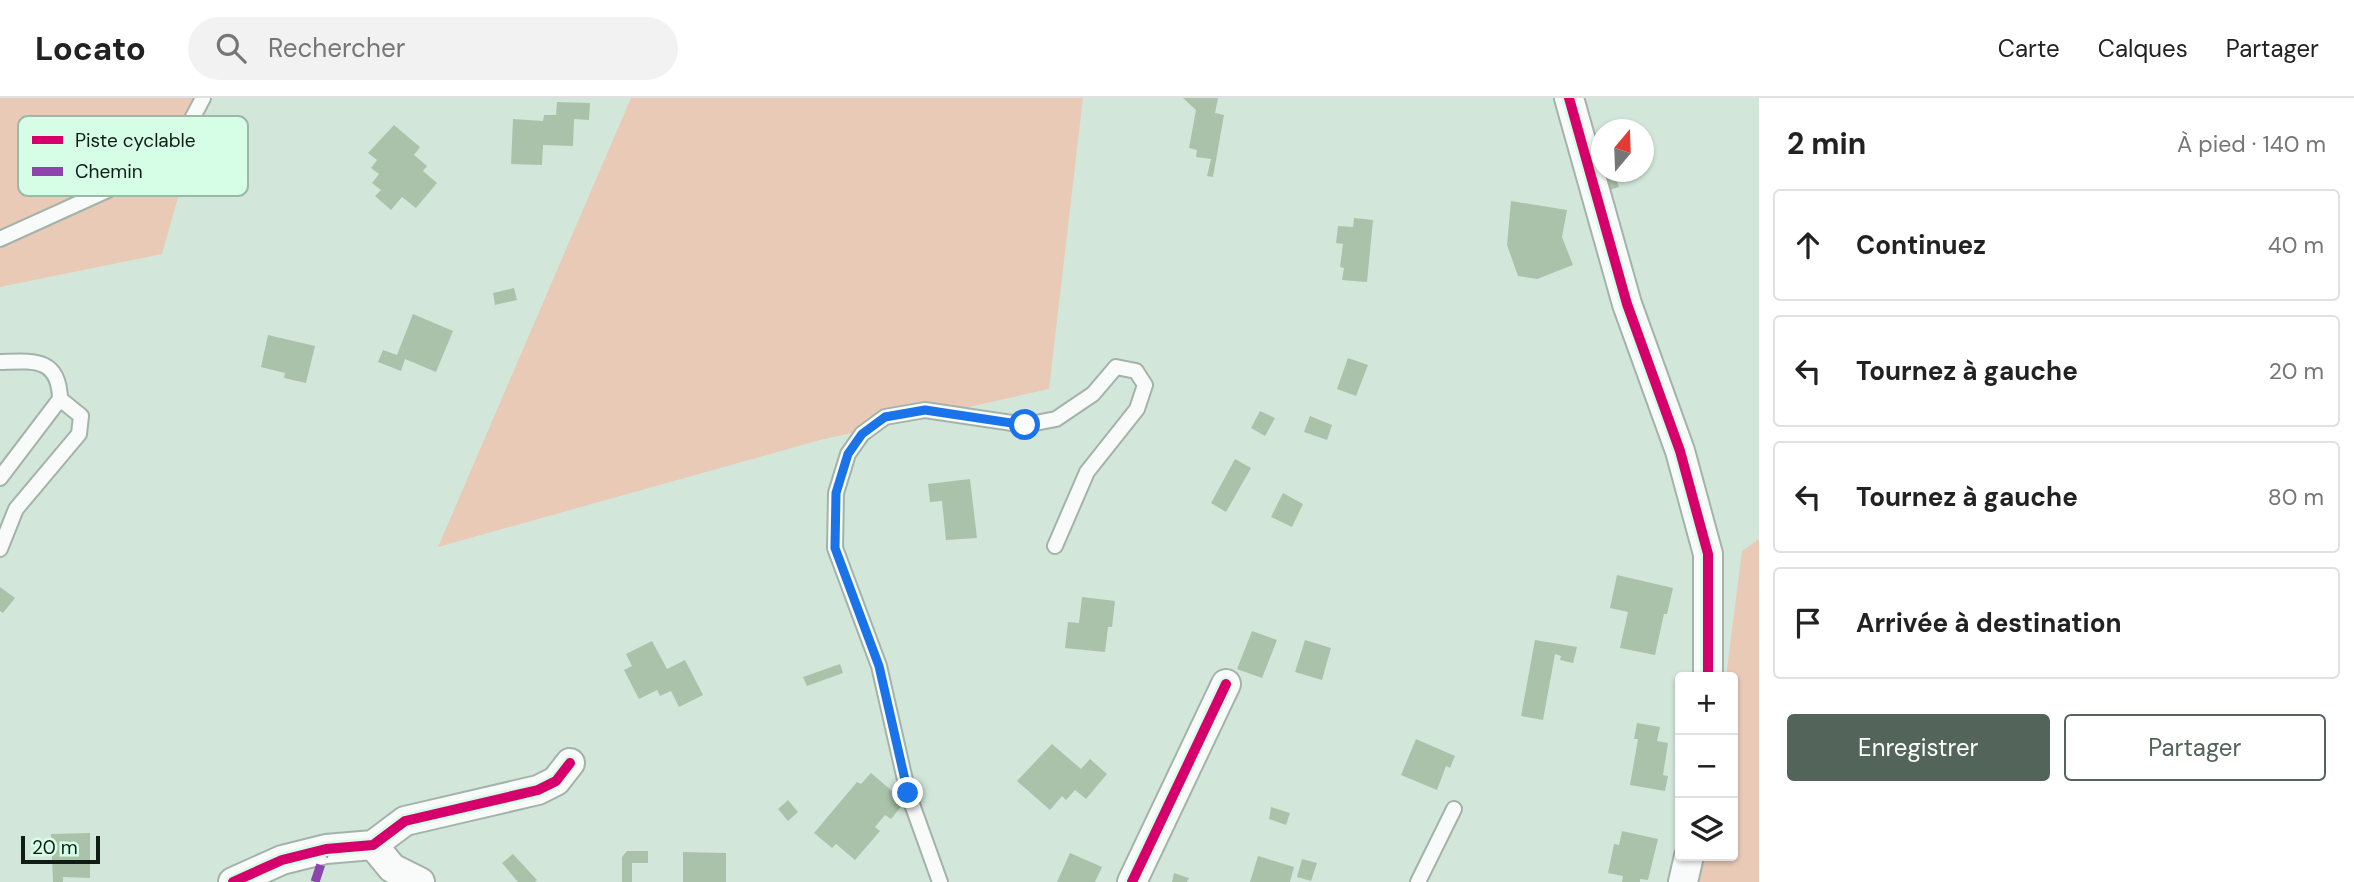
<!DOCTYPE html>
<html lang="fr">
<meta charset="utf-8">
<style>
body{margin:0;font-family:"DM Sans",sans-serif;background:#f2f2f2;color:#222}
.controls{position:absolute;right:21px;bottom:21px;display:grid;overflow:hidden;border-radius:7px;box-shadow:0 2px 5px #0004}
.controls button{width:63px;height:63px;display:grid;place-items:center;padding:0;border:0;border-bottom:2px solid #e0e0e0;background:#fff;color:#222;font:35px sans-serif}
.compass{position:absolute;left:1591px;top:21px;width:63px;height:63px;border-radius:50%;background:#fff;box-shadow:0 2px 5px #0004;rotate:19deg}
.scale{position:absolute;left:21px;bottom:18px;width:79px;box-sizing:border-box;padding-left:7px;border:4px solid #0f1d15;border-top:0;font-size:19px;line-height:24px;white-space:nowrap;color:#0f1d15;-webkit-text-stroke:5px #d6fde6;paint-order:stroke}
.stop{position:absolute;width:21px;height:21px;margin:-16px;border:5px solid #1a73e8;border-radius:50%;background:#fff}
.stop.end{background:#1a73e8;border-color:#fff;box-shadow:0 2px 7px #0008}
.list{margin:0;padding:0;list-style:none}
h2{display:flex;justify-content:space-between;align-items:center;height:91px;margin:0;padding:0 28px;font-size:30px}
h2 small{font-size:23px;font-weight:400;color:#767676}
.list li{display:grid;grid-template-columns:46px 1fr auto;gap:21px;align-items:center;box-sizing:border-box;height:112px;margin:0 14px 14px;padding:0 14px;border:2px solid #e0e0e0;border-radius:7px}
.list b{display:block;font-size:26px;white-space:nowrap}
.list em{font-size:23px;font-style:normal;color:#767676}
.actions{display:flex;gap:14px;padding:21px 28px}
.actions a{flex:1;padding:16px 0;border:2px solid #53645a;border-radius:7px;text-align:center;font-size:24px;color:#53645a}
.actions .main{background:#53645a;color:#fff}
.icon{flex:none;width:38px;height:38px;fill:none;stroke:currentColor;stroke-width:2;stroke-linecap:round;stroke-linejoin:round}
.map{position:relative;flex:none;width:1759px;height:784px;overflow:hidden}
header{display:flex;align-items:center;gap:42px;box-sizing:border-box;height:98px;padding:0 35px;background:#fff;border-bottom:2px solid #e0e0e0}
header strong{font-size:33px}
nav{display:flex;gap:38px;margin-inline-start:auto;font-size:24px}
.search{width:490px;height:63px;background:#f2f2f2;display:flex;align-items:center;gap:18px;box-sizing:border-box;padding:0 24px;border-radius:38px;color:#767676;font-size:26px}
main{display:flex}
aside{flex:1;background:#fff}
.map>svg:first-child{display:block}
.green{fill:#e8cab7}
.building{fill:#aac2aa}
.lines{fill:none;stroke-linecap:round;stroke-linejoin:round}
.service-casing{stroke:#a3b3a9;stroke-width:18}
.minor-casing{stroke:#a3b3a9;stroke-width:32}
.service{stroke:#f8fbf9;stroke-width:14}
.minor{stroke:#f8fbf9;stroke-width:28}
.quiet{stroke:#8e44ad;stroke-width:9;stroke-dasharray:18 9;stroke-linecap:butt}
.cycleway-casing{stroke:#d6fde6;stroke-width:15}
.cycleway{stroke:#d6006c;stroke-width:10}
.route{stroke:#1a73e8;stroke-width:9}
.key{fill:#d6fde6;stroke:#9abaa7;stroke-width:2}
.key-label{font-size:19px;fill:#0f1d15}
</style>
<header>
<strong>Locato</strong>
<div class="search"><svg class="icon" aria-label="search" viewBox="0 0 24 24"><circle cx="10" cy="10" r="6"/><path d="M15 15l6 6"/></svg>Rechercher</div>
<nav><a>Carte</a><a>Calques</a><a>Partager</a></nav>
</header>
<main>
<div class="map">
<svg width="1759" height="784" viewBox="0 0 1759 784">
<rect width="100%" height="100%" fill="#d2e7da"/>
<path class="green" d="M0,0H206L162,156L0,189Z
M631,0H1083L1049,291L820,342L438,449Z
M1759,441V784H1699L1702,758H1733V579H1726L1742,453Z"/>
<path class="building" d="M1183,0H1218L1215,15L1224,17L1213,79L1207,78L1211,61L1196,59L1197,52L1189,50L1196,12Z
M557,4L590,5L589,22L574,21L573,48L543,47L542,67L511,66L513,21L543,23L544,17H556Z
M394,27L420,49L414,57L427,68L423,73L437,85L416,110L402,99L391,112L375,98L381,92L372,85L379,76L371,70L377,62L368,55Z
M1604,74H1614L1619,89L1606,93Z
M1511,103L1567,112L1562,139L1573,167L1537,181L1518,178L1507,147Z
M1354,120L1373,122L1367,184L1342,182L1344,170L1340,169L1343,146L1336,145L1338,128L1353,129Z
M514,190L517,202L495,207L493,195Z
M413,216L453,233L436,274L405,261L401,273L378,264L383,252L397,257Z
M268,237L315,248L306,285L284,280L285,275L261,269Z
M1348,260L1368,267L1356,298L1337,291Z
M1260,313L1275,320L1265,338L1251,330Z
M1310,318L1332,327L1327,342L1304,334Z
M1235,361L1251,370L1226,414L1211,405Z
M970,381L977,440L946,442L942,403L930,404L928,386Z
M1283,395L1303,406L1292,429L1271,419Z
M1617,477L1673,490L1667,516H1664L1655,557L1620,550L1628,514L1610,510Z
M0,489L15,500L3,515L0,513Z
M1082,499L1115,503L1112,529H1108L1105,554L1065,550L1068,524L1079,525Z
M1252,533L1277,542L1262,580L1237,571Z
M1305,542L1331,550L1322,582L1295,574Z
M1535,542L1577,549L1573,565L1560,562L1561,558L1555,556L1543,622L1521,618Z
M652,543L667,571L685,562L703,597L679,609L671,593L660,598L657,592L639,601L624,572L632,568L626,556Z
M840,566L843,575L807,588L803,579Z
M1637,625L1660,629L1657,643L1668,645L1663,677L1668,678L1665,693L1630,687L1638,641H1634Z
M1416,641L1455,658L1450,670L1446,668L1437,692L1401,677Z
M1052,646L1081,671L1090,661L1107,676L1086,701L1075,692L1066,702L1062,698L1050,712L1017,683Z
M871,675L905,704L891,721L885,717L875,729L880,733L855,762L836,746L832,750L814,735L857,684L861,686Z
M788,702L798,714L788,723L778,711Z
M1271,709L1290,715L1286,727L1269,721Z
M1622,733L1658,741L1648,782L1640,781V784H1622L1623,778L1608,775L1614,746L1619,747Z
M90,735V780L63,779V784H53L51,736Z
M627,753H648V765H632V784H622V759Z
M683,754L726,755V784H683Z
M1070,755L1102,769L1095,784H1057Z
M513,756L537,782L535,784H518L502,765Z
M1258,758L1294,769L1290,784H1250Z
M1302,761L1317,765L1311,783L1297,779Z
M1174,775L1189,780L1187,784H1172Z"/>
<g class="lines">
<g class="service-casing">
<path id="service" d="M0,141L108,92L184,36L203,0
M0,264C33,263 59,259 60,301L0,380
M0,451L16,411L79,336L81,318L60,301
M940,784L908,695L879,568L835,450L836,395L848,356L862,336L885,319L925,312L1025,327L1056,321L1093,296L1116,269L1136,273L1145,287L1137,311L1087,374L1055,448
M1418,784L1454,711"/>
</g>
<g class="minor-casing">
<path id="minor" d="M1569,0L1627,206L1680,353L1708,456V579
M373,747L392,770L420,784
M233,784L282,762L326,751L373,747L405,723L538,692L556,683L570,665
M1132,784L1226,586
M1683,784L1689,758"/>
</g>
<use href="#service" class="service"/>
<use href="#minor" class="minor"/>
<path class="quiet" d="M315,784L326,751"/>
<g class="cycleway-casing">
<path id="cycleway" d="M1569,0L1627,206L1680,353L1708,456V579
M233,784L282,762L326,751L373,747L405,723L538,692L556,683L570,665
M1132,784L1226,586"/>
</g>
<use href="#cycleway" class="cycleway"/>
</g>
<g class="lines">
<path class="route" d="M908,695L879,568L835,450L836,395L848,356L862,336L885,319L925,312L1025,327"/>
</g>
<rect x="18" y="18" width="230" height="80" rx="10" class="key"/>
<rect x="32" y="38" width="31" height="8" fill="#d6006c"/>
<rect x="32" y="69" width="31" height="9" fill="#8e44ad"/>
<g class="key-label">
<text x="75" y="49">Piste cyclable</text>
<text x="75" y="80">Chemin</text>
</g>
</svg>
<div class="controls">
<button>+</button>
<button>−</button>
<button><svg class="icon" aria-label="layers" viewBox="0 0 24 24"><path d="M12 4l9 5-9 5-9-5zM3 14l9 5 9-5"/></svg></button>
</div>
<svg class="compass" viewBox="-18 -18 36 36"><path d="M0-13l5 13h-10z" fill="#e53935"/><path d="M0 13l5-13h-10z" fill="#767676"/></svg>
<div class="scale">20 m</div>
<div class="stop" style="left:1025px;top:327px"></div>
<div class="stop end" style="left:908px;top:695px"></div>
</div>
<aside>
<h2>2 min<small>À pied · 140 m</small></h2>
<ul class="list">
<li><svg class="icon" aria-label="ahead" viewBox="0 0 24 24"><path d="M12 20V5M6 11l6-6 6 6"/></svg><div><b>Continuez</b></div><em>40 m</em></li>
<li><svg class="icon" aria-label="left" viewBox="0 0 24 24"><path d="M17 20v-9H6M10 6l-5 5 5 5"/></svg><div><b>Tournez à gauche</b></div><em>20 m</em></li>
<li><svg class="icon" aria-label="left" viewBox="0 0 24 24"><path d="M17 20v-9H6M10 6l-5 5 5 5"/></svg><div><b>Tournez à gauche</b></div><em>80 m</em></li>
<li><svg class="icon" aria-label="arrive" viewBox="0 0 24 24"><path d="M6 21V4h12l-3 4 3 4H6"/></svg><div><b>Arrivée à destination</b></div></li>
</ul>
<div class="actions"><a class="main">Enregistrer</a><a>Partager</a></div>
</aside>
</main>
